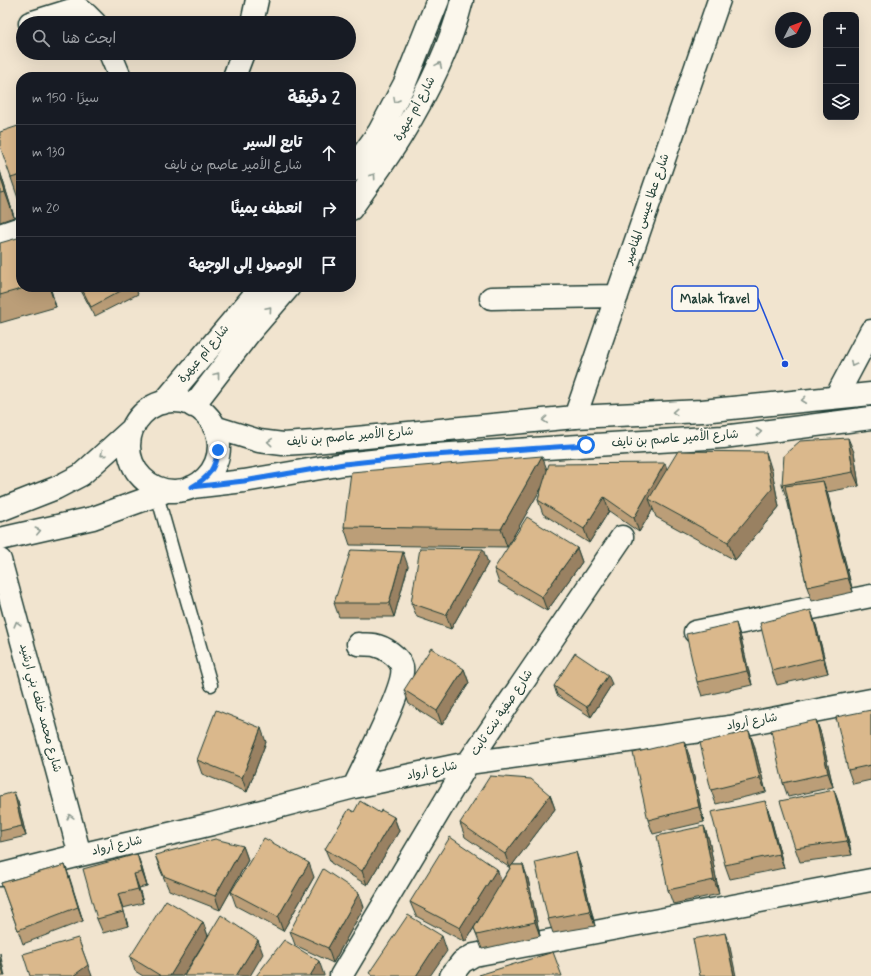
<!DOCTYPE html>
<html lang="ar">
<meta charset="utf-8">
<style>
body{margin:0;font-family:Mynerve,"Playpen Sans Arabic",sans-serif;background:#20242c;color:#f1f3f6;direction:rtl}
.controls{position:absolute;right:12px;top:12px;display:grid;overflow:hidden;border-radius:8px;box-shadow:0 4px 16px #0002}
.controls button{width:36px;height:36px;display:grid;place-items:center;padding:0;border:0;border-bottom:1px solid #363941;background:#171b24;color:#f1f3f6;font:20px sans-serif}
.compass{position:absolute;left:775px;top:12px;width:36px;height:36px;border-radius:50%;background:#171b24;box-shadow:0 4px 16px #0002;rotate:48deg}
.stop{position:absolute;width:12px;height:12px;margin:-9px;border:3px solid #1a73e8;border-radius:50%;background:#fff}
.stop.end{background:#1a73e8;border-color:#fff;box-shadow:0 1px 4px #0008}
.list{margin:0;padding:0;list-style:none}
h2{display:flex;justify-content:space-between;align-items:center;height:52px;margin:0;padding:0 16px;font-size:17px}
h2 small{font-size:13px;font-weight:400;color:#9ea1a6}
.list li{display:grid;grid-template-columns:26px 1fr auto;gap:12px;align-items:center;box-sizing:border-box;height:56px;padding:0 16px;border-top:1px solid #363941}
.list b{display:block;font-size:15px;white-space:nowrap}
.list p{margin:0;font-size:13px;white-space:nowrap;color:#9ea1a6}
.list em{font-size:13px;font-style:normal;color:#9ea1a6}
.icon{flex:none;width:22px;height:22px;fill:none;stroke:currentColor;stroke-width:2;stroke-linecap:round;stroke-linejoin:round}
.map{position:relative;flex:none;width:871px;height:976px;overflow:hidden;direction:ltr}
.search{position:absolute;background:#171b24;box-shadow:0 4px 16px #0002;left:16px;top:16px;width:340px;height:44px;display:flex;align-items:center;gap:10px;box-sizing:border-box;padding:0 14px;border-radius:22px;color:#9ea1a6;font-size:15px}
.panel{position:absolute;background:#171b24;box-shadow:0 4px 16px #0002;left:16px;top:72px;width:340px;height:220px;border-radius:16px;direction:rtl}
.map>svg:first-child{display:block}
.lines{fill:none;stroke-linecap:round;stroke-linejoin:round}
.lane-casing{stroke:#1f3d34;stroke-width:15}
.street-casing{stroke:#1f3d34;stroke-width:25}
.secondary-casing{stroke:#1f3d34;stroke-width:25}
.lane{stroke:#fbf7ec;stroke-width:12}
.street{stroke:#fbf7ec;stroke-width:22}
.secondary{stroke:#fbf7ec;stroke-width:22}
.wall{fill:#bb9e78;stroke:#1f3d34}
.shaded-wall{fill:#998162;stroke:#1f3d34}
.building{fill:#dab88c;stroke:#1f3d34}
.oneway{stroke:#8d9a90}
.route{stroke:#1a73e8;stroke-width:5}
.labels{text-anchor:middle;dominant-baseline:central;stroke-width:3.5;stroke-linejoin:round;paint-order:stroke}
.street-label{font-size:12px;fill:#1f3d34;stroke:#fbf7ec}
.leader{fill:none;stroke:#1d4ed8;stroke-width:1.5}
.callout-dot{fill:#1d4ed8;stroke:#fbf7ec;stroke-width:1.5}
.callout{fill:#fbf7ec;stroke:#1d4ed8;stroke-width:1.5}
.callout-label{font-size:13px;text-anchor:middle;font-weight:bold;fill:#1f3d34}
</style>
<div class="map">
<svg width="871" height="976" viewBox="0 0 871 976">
<rect width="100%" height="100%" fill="#f1e4cf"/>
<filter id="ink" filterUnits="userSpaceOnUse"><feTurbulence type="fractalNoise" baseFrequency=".025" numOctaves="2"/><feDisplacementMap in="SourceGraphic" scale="8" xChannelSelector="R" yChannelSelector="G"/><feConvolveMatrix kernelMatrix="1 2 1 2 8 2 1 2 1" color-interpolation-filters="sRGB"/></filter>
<g filter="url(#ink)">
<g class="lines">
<g class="lane-casing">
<path id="lane" d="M157,495L211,685"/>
</g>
<g class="street-casing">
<path id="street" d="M30,23L78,8L87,15L95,23
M252,23L257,0
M110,53L120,77
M234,77L243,53
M0,235L21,228
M491,298L617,296
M836,397L871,331
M575,417L719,0
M0,560L80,855
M695,632L871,596
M354,787C364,765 406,686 402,667C399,656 384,647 374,645C369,644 363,645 358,644
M0,875L80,855L212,824L354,787L468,763L730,727L871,700
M341,976L468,763L622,537
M451,976L462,962L474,955L871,880"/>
</g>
<g class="secondary-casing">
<path id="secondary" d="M351,171L379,132L405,83L438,0
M351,209C368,184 386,161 401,136C427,94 450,48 462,0
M129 446a45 45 0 1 1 90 0a45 45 0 1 1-90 0Z
M163,403L261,287
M193,406L250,332L289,287
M214,427L259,441L283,444L314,442L575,417L702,411L871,394
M192,487L244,481L344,464L418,456L723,437L871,418
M0,510L56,488L81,475L132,429
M0,539L93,518L157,495L166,491"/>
</g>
<use href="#lane" class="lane"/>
<use href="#street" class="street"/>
<use href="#secondary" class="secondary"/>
</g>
<path class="wall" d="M21,125V204H20L11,178Z
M0,171L14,217L0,222Z
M0,243L21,287H50L56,307L0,323Z
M79,287H135L138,294L95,316Z
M854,452L859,486L827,492L853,592L812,601L807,587L787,499L782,485Z
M667,469L772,471L779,507L735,560L656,517L653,509L639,532L609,511L589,543L543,514L538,500L542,486L507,547L350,545L344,527L547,470Z
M577,548L582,562L547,611L499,583L494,569Z
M488,563L451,629L417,617L411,603Z
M408,566L394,617H339L334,603Z
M816,625L828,673L777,685L772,671Z
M741,638L752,685L702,696L697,682Z
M464,669L469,683L442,725L409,704L404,690Z
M612,684L591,717L557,695L554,686Z
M871,710V780L853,784L848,770Z
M816,720L821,734L833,787L788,797L783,783Z
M749,731L754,745L766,792L716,804L711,790Z
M266,742L247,792L202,774L197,760Z
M689,755L704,822L653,834L648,820Z
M834,790L839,804L852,855L800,862L795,848Z
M550,795L555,809L512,865H523L528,879L540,936L482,949L474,928L489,904L465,942L416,916L410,902L497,869L501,882L510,868L465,837L460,823Z
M0,796L18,802L26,836L0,842Z
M354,812L380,813L394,817L399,831L367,885L331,863L325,849Z
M770,815L784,868L730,879L725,865Z
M704,826L709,840L719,894L673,904L668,890Z
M243,846L248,860L220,910L169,890L160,869L155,855Z
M137,854L142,868L147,886L139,888L143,903L123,908L128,926L103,933L97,919Z
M65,865L83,921L23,944L1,883Z
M581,867L595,926L553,933L548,919Z
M314,877L283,931L236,906L231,892Z
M364,907L333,963L295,945L290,931Z
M203,922L208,936L183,976H143L135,971L130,957Z"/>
<path class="shaded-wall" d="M0,171L14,217L5,192L0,176Z
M49,287H50L56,307Z
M848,438L854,452L859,486L853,472Z
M766,452L772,471L779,507L735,560L728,542Z
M542,456L549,475L507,547L501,529Z
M665,463L670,478L649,499L653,509L639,532L634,518Z
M823,481L828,495L853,592L848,578Z
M604,497L609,511L589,543L584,529Z
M577,548L582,562L547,611L542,597Z
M483,549L488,563L451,629L446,615Z
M403,552L408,566L394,617L389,603Z
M811,610L816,625L828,673L823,658Z
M736,623L741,638L752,685L747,671Z
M464,669L469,683L442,725L437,711Z
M608,675L612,684L591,717L587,707Z
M816,720L821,734L833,787L828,773Z
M261,728L266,742L247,792L242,778Z
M749,731L754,745L766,792L760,778Z
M684,741L689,755L704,822L699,807Z
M834,790L839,804L852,855L847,841Z
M14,792L18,802L26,836L22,826Z
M550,795L555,809L510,868L505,854Z
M765,801L770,815L784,868L779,854Z
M394,817L399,831L367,885L362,871Z
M704,826L709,840L719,894L714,880Z
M243,846L248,860L220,910L215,896Z
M576,852L581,867L595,926L590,911Z
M137,854L142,868L147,886L142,872Z
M309,863L314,877L283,931L278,917Z
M65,865L70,879L83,921L78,907Z
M523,865L528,879L540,936L535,922Z
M497,869L502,883L465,942L460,928Z
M134,874L139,888L143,903L138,889Z
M359,893L364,907L333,963L328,948Z
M118,894L123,908L128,926L123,912Z
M203,922L208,936L183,976H170Z
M725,933L730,947L736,976H734Z
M442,936L447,951L430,976H416Z
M78,938L92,976H73Z
M258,940L263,954L250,976H236Z
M0,953L5,976H4L0,960Z
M319,961L324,975V976H310Z"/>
<path class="building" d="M21,125V175L11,178L0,146V132Z
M0,176L5,192L0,193Z
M21,237V287H28L0,295V243Z
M81,287H128L91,307Z
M848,438L853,472L782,485L784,455L800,441Z
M678,451L766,452L772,489L728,542L649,499Z
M542,456L501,529L344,527L351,472Z
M665,463L634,518L604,497L584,529L538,500L549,464Z
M823,481L848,578L807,587L785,486Z
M527,517L577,548L542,597L494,569Z
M420,548L483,549L446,615L411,603Z
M351,550L403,552L389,603H334Z
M811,610L823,658L772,671L760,623Z
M736,623L747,671L697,682L686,634Z
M431,648L464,669L437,711L404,690Z
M575,653L608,675L587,707L554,686Z
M216,710L261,728L242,778L197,760Z
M871,710V765L848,770L836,717Z
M816,720L828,773L783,783L771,730Z
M749,731L760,778L711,790L700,743Z
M684,741L699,807L648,820L633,753Z
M490,776L531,779L550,795L505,854L460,823Z
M834,790L847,841L795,848L780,801Z
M14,792L22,826L0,831V796Z
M360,801L380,813L381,810L394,817L362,871L325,849L349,809L354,812Z
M765,801L779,854L725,865L711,812Z
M704,826L714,880L668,890L657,836Z
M450,837L497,869L460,928L410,902Z
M264,838L309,863L278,917L231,892Z
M215,839L243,846L215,896L164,876L155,855Z
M576,852L590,911L548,919L535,862Z
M137,854L142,872L134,874L138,889L118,894L123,912L97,919L83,869Z
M65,865L78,907L18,930L1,883Z
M512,865H523L535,922L477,935L474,928Z
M323,869L359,893L328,948L290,931Z
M166,900L203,922L170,976H161L130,957Z
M221,915L258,940L236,976H184Z
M408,915L442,936L416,976H373L369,973Z
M725,933L734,976H700L693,939Z
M78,938L88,965L73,976H30L23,954Z
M284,940L319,961L310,976H256Z
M553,952L562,976H479V975Z
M0,960L4,976H0Z"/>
<defs><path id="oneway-chevron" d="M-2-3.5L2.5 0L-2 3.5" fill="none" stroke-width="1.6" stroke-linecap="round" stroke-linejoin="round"/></defs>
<g class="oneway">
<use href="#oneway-chevron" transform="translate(439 65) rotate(-66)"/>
<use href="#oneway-chevron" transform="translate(396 100) rotate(119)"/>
<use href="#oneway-chevron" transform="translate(373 176) rotate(-55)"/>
<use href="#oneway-chevron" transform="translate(269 309) rotate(-49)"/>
<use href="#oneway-chevron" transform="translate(853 364) rotate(118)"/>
<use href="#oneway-chevron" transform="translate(217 375) rotate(-52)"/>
<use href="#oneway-chevron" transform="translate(804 400) rotate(174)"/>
<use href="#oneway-chevron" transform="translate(675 412) rotate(177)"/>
<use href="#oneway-chevron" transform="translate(545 420) rotate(175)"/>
<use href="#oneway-chevron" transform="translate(759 432) rotate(-7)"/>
<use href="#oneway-chevron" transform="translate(270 442) rotate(-175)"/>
<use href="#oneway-chevron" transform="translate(103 454) rotate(139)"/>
<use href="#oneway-chevron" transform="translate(38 531) rotate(-13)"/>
<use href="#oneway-chevron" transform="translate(17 624) rotate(-105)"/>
<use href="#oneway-chevron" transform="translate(70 817) rotate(-105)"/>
</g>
</g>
<g class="lines" filter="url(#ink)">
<path class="route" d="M218,450C215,469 209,477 192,487L244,481L344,464L418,456L586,445"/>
</g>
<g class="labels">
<g class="street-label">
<text transform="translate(415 109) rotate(-61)">شارع أم عبهرة</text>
<text transform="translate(647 209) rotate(-71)">شارع عطا عيسى المناصير</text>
<text transform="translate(204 354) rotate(-50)">شارع أم عبهرة</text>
<text transform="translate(350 437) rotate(-5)">شارع الأمير عاصم بن نايف</text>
<text transform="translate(675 439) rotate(-4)">شارع الأمير عاصم بن نايف</text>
<text transform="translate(40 708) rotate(75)">شارع محمد خلف بني ارشيد</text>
<text transform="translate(502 713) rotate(-56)">شارع صفية بنت ثابت</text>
<text transform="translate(752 722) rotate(-10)">شارع أرواد</text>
<text transform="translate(432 771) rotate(-12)">شارع أرواد</text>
<text transform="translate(117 846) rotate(-13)">شارع أرواد</text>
</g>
</g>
<path class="leader" d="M785 364L758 298"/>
<circle class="callout-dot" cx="785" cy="364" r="4"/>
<rect class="callout" x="672" y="286" width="86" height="25" rx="4"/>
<g class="callout-label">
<text x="715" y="303">Malak Travel</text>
</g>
</svg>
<div class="controls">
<button>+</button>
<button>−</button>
<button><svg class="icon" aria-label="layers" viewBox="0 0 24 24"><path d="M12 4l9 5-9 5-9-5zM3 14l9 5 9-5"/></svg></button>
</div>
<svg class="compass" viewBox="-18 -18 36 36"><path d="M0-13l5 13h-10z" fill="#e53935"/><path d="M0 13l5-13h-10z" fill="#9ea1a6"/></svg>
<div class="stop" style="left:586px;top:445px"></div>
<div class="stop end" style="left:218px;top:450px"></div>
<div class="search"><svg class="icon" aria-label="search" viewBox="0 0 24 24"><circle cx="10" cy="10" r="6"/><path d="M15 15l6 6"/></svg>ابحث هنا</div>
<section class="panel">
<h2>2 دقيقة<small>سيرًا · 150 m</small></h2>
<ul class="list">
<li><svg class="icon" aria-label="ahead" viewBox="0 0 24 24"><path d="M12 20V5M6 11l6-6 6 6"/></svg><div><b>تابع السير</b><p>شارع الأمير عاصم بن نايف</p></div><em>130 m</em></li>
<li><svg class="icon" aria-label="right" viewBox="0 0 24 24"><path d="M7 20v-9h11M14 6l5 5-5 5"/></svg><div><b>انعطف يمينًا</b></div><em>20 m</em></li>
<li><svg class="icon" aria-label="arrive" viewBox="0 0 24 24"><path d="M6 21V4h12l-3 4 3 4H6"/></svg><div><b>الوصول إلى الوجهة</b></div></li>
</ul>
</section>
</div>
